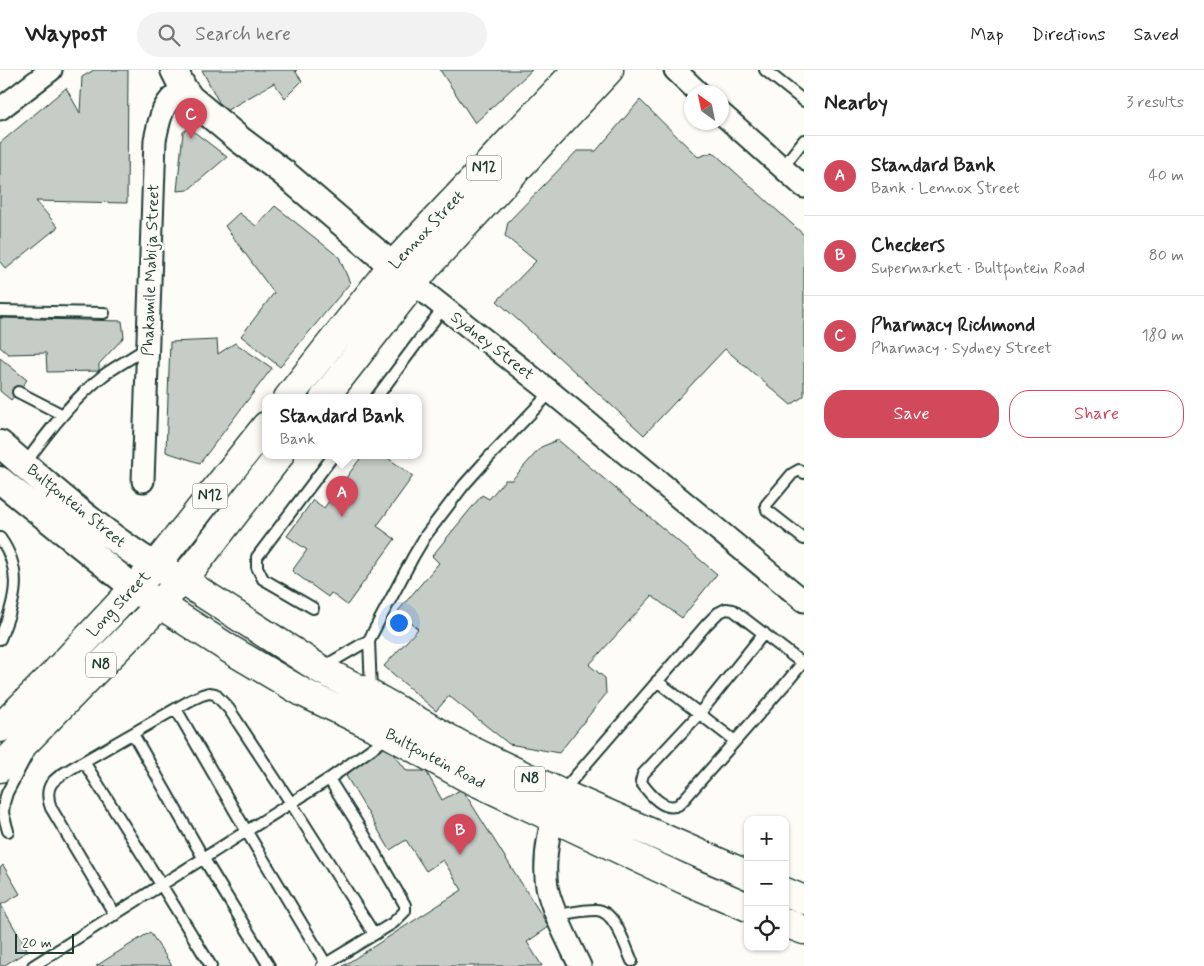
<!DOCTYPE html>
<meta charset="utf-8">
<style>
body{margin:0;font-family:Mynerve,sans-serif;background:#f2f2f2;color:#222}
.controls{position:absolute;right:15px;bottom:15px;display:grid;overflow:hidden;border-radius:10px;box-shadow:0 1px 4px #0004}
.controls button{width:45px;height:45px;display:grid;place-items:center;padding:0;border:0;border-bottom:1px solid #e0e0e0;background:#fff;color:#222;font:25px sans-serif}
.compass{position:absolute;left:684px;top:15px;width:45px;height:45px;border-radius:50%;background:#fff;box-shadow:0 1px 4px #0004;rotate:327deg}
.scale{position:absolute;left:15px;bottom:12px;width:59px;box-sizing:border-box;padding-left:5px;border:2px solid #1f3d34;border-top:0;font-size:14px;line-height:18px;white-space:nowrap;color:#1f3d34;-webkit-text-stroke:4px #fdfcf7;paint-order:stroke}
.you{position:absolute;left:398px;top:552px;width:18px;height:18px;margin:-12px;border:4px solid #fff;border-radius:50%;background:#1a73e8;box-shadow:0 0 0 8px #1a73e833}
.badge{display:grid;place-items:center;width:32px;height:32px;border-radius:50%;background:#d1495b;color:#fff;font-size:16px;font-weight:700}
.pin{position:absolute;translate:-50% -41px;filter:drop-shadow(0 1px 2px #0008)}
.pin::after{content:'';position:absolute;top:26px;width:18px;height:15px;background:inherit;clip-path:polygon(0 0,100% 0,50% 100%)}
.popup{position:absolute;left:262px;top:324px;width:160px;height:65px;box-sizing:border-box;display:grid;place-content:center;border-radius:10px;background:#fff;filter:drop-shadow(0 1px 4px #0005);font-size:16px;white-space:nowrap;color:#767676}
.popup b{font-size:19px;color:#222}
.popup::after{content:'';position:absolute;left:50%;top:100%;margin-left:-10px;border:10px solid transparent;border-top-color:#fff}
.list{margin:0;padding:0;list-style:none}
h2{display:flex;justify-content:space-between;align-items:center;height:65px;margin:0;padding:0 20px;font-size:21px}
h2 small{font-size:16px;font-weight:400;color:#767676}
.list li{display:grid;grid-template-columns:32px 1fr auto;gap:15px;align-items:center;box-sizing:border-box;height:80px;padding:0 20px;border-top:1px solid #e0e0e0}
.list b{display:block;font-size:19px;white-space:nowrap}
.list p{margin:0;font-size:16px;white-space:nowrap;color:#767676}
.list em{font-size:16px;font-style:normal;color:#767676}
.actions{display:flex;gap:10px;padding:15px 20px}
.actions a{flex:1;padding:11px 0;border:1px solid #d1495b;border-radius:20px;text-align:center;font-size:18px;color:#d1495b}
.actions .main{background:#d1495b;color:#fff}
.icon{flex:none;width:28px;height:28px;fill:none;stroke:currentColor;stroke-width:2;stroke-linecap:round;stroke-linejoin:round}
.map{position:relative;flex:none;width:804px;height:896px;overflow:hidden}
header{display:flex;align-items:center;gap:30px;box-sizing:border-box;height:70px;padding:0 25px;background:#fff;border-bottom:1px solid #e0e0e0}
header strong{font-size:24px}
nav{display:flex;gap:28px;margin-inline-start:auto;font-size:18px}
.search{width:350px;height:45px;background:#f2f2f2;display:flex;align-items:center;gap:12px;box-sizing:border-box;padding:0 18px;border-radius:28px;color:#767676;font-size:19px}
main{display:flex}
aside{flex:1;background:#fff}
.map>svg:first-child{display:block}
.building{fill:#c6cdc7;stroke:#1f3d34}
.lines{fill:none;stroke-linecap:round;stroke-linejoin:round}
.service-casing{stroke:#1f3d34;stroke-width:14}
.minor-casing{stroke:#1f3d34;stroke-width:25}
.tertiary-casing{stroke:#1f3d34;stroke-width:30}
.trunk-casing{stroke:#1f3d34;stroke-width:31}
.service{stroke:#fdfcf7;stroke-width:10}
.minor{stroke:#fdfcf7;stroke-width:21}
.tertiary{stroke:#fdfcf7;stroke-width:26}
.trunk{stroke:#fdfcf7;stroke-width:28}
.labels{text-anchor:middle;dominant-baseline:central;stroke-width:5;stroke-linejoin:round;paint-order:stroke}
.shield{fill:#fdfcf7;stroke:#62766e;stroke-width:1}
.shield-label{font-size:15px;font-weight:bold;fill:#1f3d34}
.street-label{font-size:16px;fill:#1f3d34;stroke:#fdfcf7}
</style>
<header>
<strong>Waypost</strong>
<div class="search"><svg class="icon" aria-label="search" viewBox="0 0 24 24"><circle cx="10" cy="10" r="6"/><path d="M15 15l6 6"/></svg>Search here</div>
<nav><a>Map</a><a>Directions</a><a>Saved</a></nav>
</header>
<main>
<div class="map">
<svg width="804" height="896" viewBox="0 0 804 896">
<rect width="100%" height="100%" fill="#fdfcf7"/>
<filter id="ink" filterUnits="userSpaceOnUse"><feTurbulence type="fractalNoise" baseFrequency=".02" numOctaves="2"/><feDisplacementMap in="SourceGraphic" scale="10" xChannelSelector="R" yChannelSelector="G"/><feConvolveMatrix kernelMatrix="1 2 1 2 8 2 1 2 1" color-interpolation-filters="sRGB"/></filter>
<g filter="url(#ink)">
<path class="building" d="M94,0H128L127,133L36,131L58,157L6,199L0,192V73L66,18L80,43L82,7Z
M202,0H297L295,1L302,11L285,28L274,13L224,42Z
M440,0H532L475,53Z
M640,30L698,87L713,82L804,165V326L791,335L725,279L644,365L497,231L536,191L505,166L508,152L577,81H596Z
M189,58L227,87L188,120L177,121L183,62Z
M275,136L339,187L350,213L280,297L241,266L274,223L225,156L239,143L256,156Z
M0,248L122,251L124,267L99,294V301L47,302L46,283L8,284L0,277Z
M217,270L218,284L235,273L272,298L200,393L166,382L170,272Z
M0,288L27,310L11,330L0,321Z
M558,370L717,504L682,548L652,526L589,595L605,608L606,624L559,683L509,674L449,626L436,641L384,596L418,559L398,541L439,493L432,486L482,425L489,429L505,410H512L541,377Z
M362,386H385L413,406L377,456L395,469L347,535L331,523L328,527L292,501L307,480L287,466L313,430L324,438Z
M387,675L407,701H426L442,730L462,719L549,857L527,872L542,896H343L462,820L443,790L426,801L406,770L390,780L345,704Z
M3,795L20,824L1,835L28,881L3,896H0V798Z
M150,862L172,896H96Z"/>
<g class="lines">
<g class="service-casing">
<path id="service" d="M765,0L804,31
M782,98L804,70
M0,241L104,243
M18,322L63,345
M376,328L443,238
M25,394C48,361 73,329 104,305C118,295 133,287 147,278
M804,403L799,400L792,404L766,435L767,440L804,469
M0,468C25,503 14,533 0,569
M313,538L263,509L257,497V487L333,386
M764,563L699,644L643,704L641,712C648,722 664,742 678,735C681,733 684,729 687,726L787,612L804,591
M323,597L369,570
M657,611L735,671
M371,621L369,570L413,487L426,465L464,415L489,387L551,322
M176,639L247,762L326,894
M133,664L204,789L269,896
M84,692L162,816L211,896
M561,723L707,554L718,543L726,539L733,540L802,593
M8,761L3,743L4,733L7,723L28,683
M115,845L51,738C42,713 56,708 74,697L191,630L202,625L209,623L215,624L229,639L291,733L374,864
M557,845C570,843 583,840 596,840C615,840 625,876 632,891
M33,896L329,709L388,667
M322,896L393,853L405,841V835L365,766L329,709"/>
</g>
<g class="minor-casing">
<path id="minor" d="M675,0L698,22
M0,39L51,0
M722,44L804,117
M413,213L551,322L804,531
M143,411L155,70C160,46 162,33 183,18
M557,733C549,759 543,790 547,817C551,839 570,875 580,896"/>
</g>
<g class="tertiary-casing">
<path id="tertiary" d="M174,0L183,18L190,28L239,69L284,103L409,210
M0,374C49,417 99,461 155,496
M0,410L134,518"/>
</g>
<g class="trunk-casing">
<path id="trunk" d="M288,328L392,196L577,0
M324,328L427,196L609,0
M155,496L182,510L320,599L371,625L464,677L560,723L748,805
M134,518L231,580L302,622L391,665L466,707L685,810L748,837
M0,658L52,606L155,496L266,356
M0,698L148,547L194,496L279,386
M785,822L804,830
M785,853L804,860"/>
</g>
<use href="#service" class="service"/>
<use href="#minor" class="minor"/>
<use href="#tertiary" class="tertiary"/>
<use href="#trunk" class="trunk"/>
</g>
</g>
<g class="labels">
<g class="shield">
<rect x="466.5" y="85.5" width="35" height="25" rx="4"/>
<rect x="192.5" y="413.5" width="35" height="25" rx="4"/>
<rect x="86" y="582.5" width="30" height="25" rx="4"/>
<rect x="515" y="696.5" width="30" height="25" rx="4"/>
</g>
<g class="shield-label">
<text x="484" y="98">N12</text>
<text x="210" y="426">N12</text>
<text x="101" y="595">N8</text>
<text x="530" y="709">N8</text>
</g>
<g class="street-label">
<text transform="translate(427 160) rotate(-47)">Lennox Street</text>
<text transform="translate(151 200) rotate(-88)">Phakamile Mabija Street</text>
<text transform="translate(492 276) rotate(38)">Sydney Street</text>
<text transform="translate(76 436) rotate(39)">Bultfontein Street</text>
<text transform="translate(119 534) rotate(-47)">Long Street</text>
<text transform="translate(435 689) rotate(28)">Bultfontein Road</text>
</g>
</g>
</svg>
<div class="controls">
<button>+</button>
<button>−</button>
<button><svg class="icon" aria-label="locate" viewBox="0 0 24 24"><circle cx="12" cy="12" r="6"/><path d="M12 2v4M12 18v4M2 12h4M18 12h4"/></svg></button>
</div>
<svg class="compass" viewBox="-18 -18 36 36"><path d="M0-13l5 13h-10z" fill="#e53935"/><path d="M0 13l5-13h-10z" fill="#767676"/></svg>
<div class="scale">20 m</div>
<div class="you"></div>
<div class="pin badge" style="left:342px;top:447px">A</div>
<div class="popup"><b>Standard Bank</b>Bank</div>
<div class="pin badge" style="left:460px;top:785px">B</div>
<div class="pin badge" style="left:191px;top:69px">C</div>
</div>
<aside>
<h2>Nearby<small>3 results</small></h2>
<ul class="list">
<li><span class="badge">A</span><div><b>Standard Bank</b><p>Bank · Lennox Street</p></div><em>40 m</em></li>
<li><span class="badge">B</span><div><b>Checkers</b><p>Supermarket · Bultfontein Road</p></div><em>80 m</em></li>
<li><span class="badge">C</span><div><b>Pharmacy Richmond</b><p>Pharmacy · Sydney Street</p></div><em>180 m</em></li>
</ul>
<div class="actions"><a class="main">Save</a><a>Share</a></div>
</aside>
</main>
